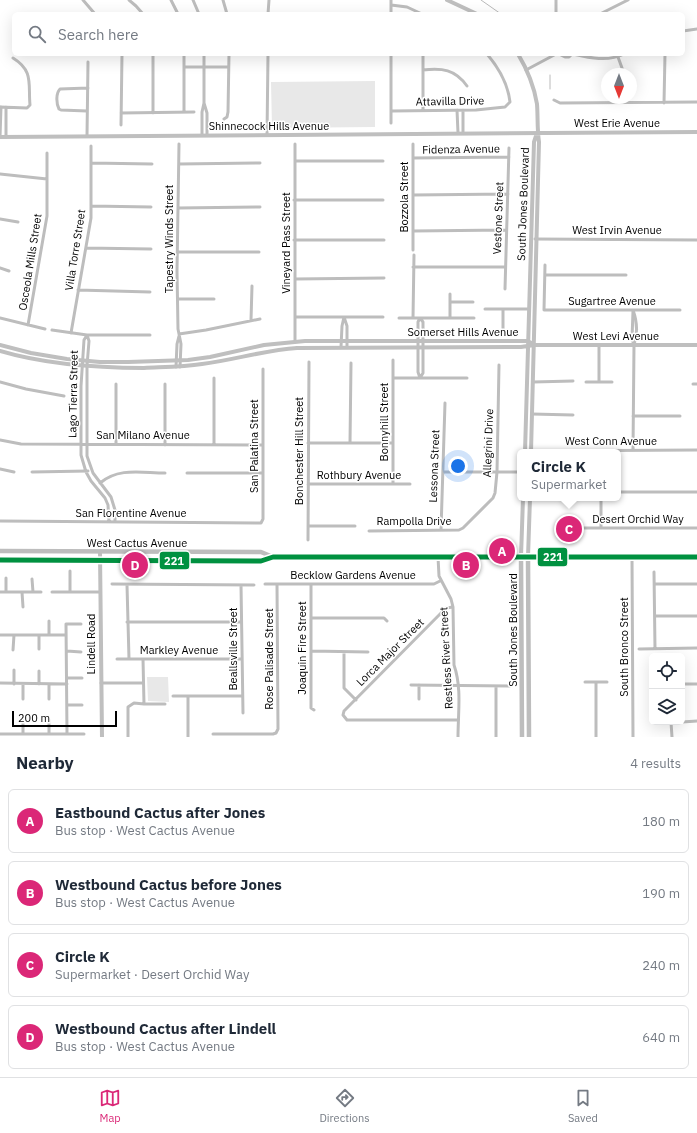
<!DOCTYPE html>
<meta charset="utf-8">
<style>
body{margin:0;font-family:"IBM Plex Sans",sans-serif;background:#f2f2f3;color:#1f2937}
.controls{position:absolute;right:12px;bottom:12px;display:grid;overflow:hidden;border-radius:6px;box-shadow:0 4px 16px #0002}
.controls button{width:36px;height:36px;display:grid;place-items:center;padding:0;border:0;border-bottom:1px solid #e0e1e3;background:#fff;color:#1f2937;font:20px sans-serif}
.compass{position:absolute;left:601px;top:68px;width:36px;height:36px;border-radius:50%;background:#fff;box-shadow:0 4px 16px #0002;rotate:180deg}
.scale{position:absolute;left:12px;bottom:10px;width:105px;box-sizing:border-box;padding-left:4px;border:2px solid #000;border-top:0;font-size:11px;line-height:14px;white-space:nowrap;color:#000;-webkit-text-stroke:3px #fff;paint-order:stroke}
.you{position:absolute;left:458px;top:466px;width:14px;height:14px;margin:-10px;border:3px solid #fff;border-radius:50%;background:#1a73e8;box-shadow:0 0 0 6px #1a73e833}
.badge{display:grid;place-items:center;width:26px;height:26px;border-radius:50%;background:#db2777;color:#fff;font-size:13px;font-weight:700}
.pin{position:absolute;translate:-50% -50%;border:2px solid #fff;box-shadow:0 1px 4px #0006}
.popup{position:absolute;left:517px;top:449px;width:104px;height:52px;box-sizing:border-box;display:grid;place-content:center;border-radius:6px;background:#fff;filter:drop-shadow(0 1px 3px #0005);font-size:13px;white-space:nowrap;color:#747a83}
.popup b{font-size:15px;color:#1f2937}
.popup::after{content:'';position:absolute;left:50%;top:100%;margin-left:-8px;border:8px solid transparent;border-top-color:#fff}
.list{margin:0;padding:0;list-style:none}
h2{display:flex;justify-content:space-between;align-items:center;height:52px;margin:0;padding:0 16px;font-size:17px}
h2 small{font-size:13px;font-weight:400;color:#747a83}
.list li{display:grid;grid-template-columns:26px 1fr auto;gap:12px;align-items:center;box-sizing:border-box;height:64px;margin:0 8px 8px;padding:0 8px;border:1px solid #e0e1e3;border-radius:6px}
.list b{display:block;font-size:15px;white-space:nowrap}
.list p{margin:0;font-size:13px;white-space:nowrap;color:#747a83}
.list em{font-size:13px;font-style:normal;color:#747a83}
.icon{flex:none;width:22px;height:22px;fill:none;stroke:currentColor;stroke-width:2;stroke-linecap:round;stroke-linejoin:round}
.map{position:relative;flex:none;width:697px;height:737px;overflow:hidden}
.search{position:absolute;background:#fff;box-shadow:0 4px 16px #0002;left:12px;right:12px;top:12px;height:44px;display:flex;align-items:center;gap:10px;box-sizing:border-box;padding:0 14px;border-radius:6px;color:#747a83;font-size:15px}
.sheet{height:340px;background:#fff}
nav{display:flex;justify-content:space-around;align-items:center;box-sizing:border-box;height:56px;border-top:1px solid #e0e1e3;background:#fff;font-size:11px;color:#747a83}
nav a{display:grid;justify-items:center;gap:2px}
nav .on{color:#db2777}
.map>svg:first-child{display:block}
.green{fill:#e8e8e8}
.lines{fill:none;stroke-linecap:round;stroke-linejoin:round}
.stream{stroke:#bababa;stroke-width:1}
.street{stroke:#bdbdbd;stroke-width:3}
.secondary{stroke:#bfbfbf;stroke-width:4}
.primary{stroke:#bdbdbd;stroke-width:4.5}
.bus-1-casing{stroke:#fff;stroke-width:8}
.bus-1{stroke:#009140;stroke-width:5}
.labels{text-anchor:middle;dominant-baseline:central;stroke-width:3;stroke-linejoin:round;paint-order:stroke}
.street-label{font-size:11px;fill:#000;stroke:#fff}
.line-badge{stroke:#fff;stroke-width:1.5}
.badge-label{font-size:11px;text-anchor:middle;font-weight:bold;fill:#fff}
</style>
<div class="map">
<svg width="697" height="737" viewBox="0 0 697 737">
<rect width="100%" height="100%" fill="#fff"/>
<path class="green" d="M375,81V127L272,128L271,82Z
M147,677H168L169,702L148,701Z"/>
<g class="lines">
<path class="stream" d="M481,0L501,14
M550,75V89"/>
<path class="street" d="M83,0L95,14
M129,0L136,6L143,14
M171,0L178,14
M193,0L199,14
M223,0L227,14
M556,0V14
M391,5L407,7L422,14
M268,14L269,0
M391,14V0
M600,14L628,0
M683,31L697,29
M391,54V123
M559,54L565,57H569L572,54
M573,54C590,58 608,62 624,54
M618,57L622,68V74
M184,67H228
M423,70C442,68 455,69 467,86
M526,70L556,54
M554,100L560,103L697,102
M204,103L207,113V135
M664,103L665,54
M0,107L27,108L30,105C28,84 34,71 13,58
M6,107V137
M423,110V54
M457,110L458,133
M463,110V133
M87,111L61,110L59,109C56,103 56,93 60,89L88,88
M392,111L476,110L505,107L510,102C508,84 498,67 487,54
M184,112V54
M121,113L194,112
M153,113V54
M224,119L227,117L228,112L229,54
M121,125L122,54
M202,135V112L204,103V54
M267,135L268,54
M87,136L88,62
M0,137L1,107
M179,144L177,271L178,329L181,344L180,367
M295,144V342
M413,144V250
M413,158L509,157
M295,161H383
M91,163L152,164
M179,164L260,163
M0,174L47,179
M413,195L508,194
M294,200H383
M91,206L151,207
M178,208L260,207
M0,219L18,222
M413,231L506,230
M535,239L697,240
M294,240H384
M86,248L151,249
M177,252H259
M545,265L544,310H680
M413,267H505
M0,268L9,271
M545,275H626
M295,279L384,278
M505,289L509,148
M78,290L150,292
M450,294V318
M178,299H214
M450,302H473
M485,309H529
M503,309V330
M633,311L632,339L634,345
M295,317H383
M344,317L347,326V347
M0,318L45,329
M399,318H474
M413,318L414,255
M420,318L423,322V373L420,378
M420,318L418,322V372L420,378
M251,320L252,286
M28,325L47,216V153
M52,330L87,335H150
M71,333L91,218V146
M179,334L206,330L260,319
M87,335L84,340L81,386V455L86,472L91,481L105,498L108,505L109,522
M87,335L89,341L87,366V456L93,473L111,497L115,510V522
M341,347L342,326L344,317
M393,360V484
M176,367L177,344L179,336
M393,378H467
M0,382L26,389L64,396
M533,382L573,381
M586,382H612
M599,382V345
M693,384H697
M532,414L573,415
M633,416H680
M0,440L21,444L263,445
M308,443H393
M350,443L351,363
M116,444V384
M165,445V384
M214,445V378
M633,450L634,345C638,333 637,321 633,310
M525,451L697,450
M0,469L14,472
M32,472L88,471
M443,472H520
M187,473H263
M100,483C119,467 142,473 165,473
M308,484H410
M618,492H697
M0,521L261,523L263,519V369
M308,526H355
M580,528H697
M601,528V498
M441,530L445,403
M369,531L459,530L463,528L493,498L495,493L497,472L499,365
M308,540L309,362
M438,557L439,576L451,599L453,607L454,665C462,688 458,713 458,737
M632,557L633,737
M654,572L655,649
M6,578V592
M32,579L33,592
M112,584L254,585
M265,584H434L440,581
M311,584V708L314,710
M654,584H697
M127,585L129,659
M241,585L243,713
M0,592H41
M22,592L23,607
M52,592H100
M70,592V571
M453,607L446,608L344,711L343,715L347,720H458
M655,616H697
M311,618H384L387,621
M127,622H241
M0,635H66
M39,635V649
M49,635V621
M639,649L697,648
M13,650L14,635
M67,651L81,652
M311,651L368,652
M344,652V688L356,700
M117,659H241
M67,678H82
M585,682H607
M596,682V737
M0,683L67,684
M101,683H143
M14,684V670
M23,684V699
M39,684V671
M682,684H697
M411,685L510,686
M496,686V737
M173,696H242
M188,696V737
M49,699V684
M419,699V685
M144,704H165
M67,705H82
M23,720V734
M671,722L672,737
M682,722L697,721
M0,734H84
M49,734V720
M67,734L66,624H81
M213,734H273L276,733L278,729L277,584
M128,737V707L134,703L144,704L143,659"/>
<path class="secondary" d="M447,0L477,14
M518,54C527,69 534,86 537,104C538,117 537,129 539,142L531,452
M0,137L697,132
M0,345L31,353L67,359L100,362H128L188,360L210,357L264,345L305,341H528L534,345
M0,351C47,365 96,368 144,368C163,367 183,367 202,364C234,360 265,350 297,348L521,347L534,345H697
M525,452L534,142L537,133
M100,552L102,737
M521,557L523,498
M528,557L530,498"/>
<path class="primary" d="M0,551L261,552L273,557
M521,557L522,737
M528,557L529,737
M0,560L261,561L273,557H697"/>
<g class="bus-1-casing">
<path id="bus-1" d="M0,560L261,561L273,557H697"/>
</g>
<use href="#bus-1" class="bus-1"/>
</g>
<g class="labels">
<g class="street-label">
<text transform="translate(450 101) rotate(-1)">Attavilla Drive</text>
<text x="617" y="123">West Erie Avenue</text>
<text x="269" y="126">Shinnecock Hills Avenue</text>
<text transform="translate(461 149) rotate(-1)">Fidenza Avenue</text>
<text transform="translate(404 197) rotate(-90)">Bozzola Street</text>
<text transform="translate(523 204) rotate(-88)">South Jones Boulevard</text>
<text transform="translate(498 218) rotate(-88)">Vestone Street</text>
<text x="617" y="230">West Irvin Avenue</text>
<text transform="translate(169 239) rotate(-90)">Tapestry Winds Street</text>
<text transform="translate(286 243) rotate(-90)">Vineyard Pass Street</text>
<text transform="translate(75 250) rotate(-81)">Villa Torre Street</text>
<text transform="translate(30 262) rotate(-81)">Osceola Mills Street</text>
<text x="612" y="301">Sugartree Avenue</text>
<text x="463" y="332">Somerset Hills Avenue</text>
<text x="616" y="336">West Levi Avenue</text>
<text transform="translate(73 394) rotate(-89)">Lago Tierra Street</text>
<text transform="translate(384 422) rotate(-90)">Bonnyhill Street</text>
<text x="143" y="435">San Milano Avenue</text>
<text x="611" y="441">West Conn Avenue</text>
<text transform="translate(488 443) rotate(-88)">Allegrini Drive</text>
<text transform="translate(254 446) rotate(-90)">San Palatina Street</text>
<text transform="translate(299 451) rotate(-90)">Bonchester Hill Street</text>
<text transform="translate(434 466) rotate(-88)">Lessona Street</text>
<text x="359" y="475">Rothbury Avenue</text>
<text x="131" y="513">San Florentine Avenue</text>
<text x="638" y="519">Desert Orchid Way</text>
<text x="414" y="521">Rampolla Drive</text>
<text x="137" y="543">West Cactus Avenue</text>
<text x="353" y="575">Becklow Gardens Avenue</text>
<text transform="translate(513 630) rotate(-90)">South Jones Boulevard</text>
<text transform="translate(91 644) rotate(-90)">Lindell Road</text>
<text transform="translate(624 647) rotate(-90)">South Bronco Street</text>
<text transform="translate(302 648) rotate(-90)">Joaquin Fire Street</text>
<text transform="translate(233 649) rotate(-90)">Beallsville Street</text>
<text x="179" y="650">Markley Avenue</text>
<text transform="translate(390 652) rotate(-45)">Lorca Major Street</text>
<text transform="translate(446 658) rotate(-93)">Restless River Street</text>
<text transform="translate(269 659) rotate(-90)">Rose Palisade Street</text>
</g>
</g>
<g class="line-badge">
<rect x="537" y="547" width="31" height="20" rx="4" fill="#009140"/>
<rect x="159" y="551" width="31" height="19" rx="4" fill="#009140"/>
</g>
<g class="badge-label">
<text x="553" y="561">221</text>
<text x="174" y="565">221</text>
</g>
</svg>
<div class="controls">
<button><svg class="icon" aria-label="locate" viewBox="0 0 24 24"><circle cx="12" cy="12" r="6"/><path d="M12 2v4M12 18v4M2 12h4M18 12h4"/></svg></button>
<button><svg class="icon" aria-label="layers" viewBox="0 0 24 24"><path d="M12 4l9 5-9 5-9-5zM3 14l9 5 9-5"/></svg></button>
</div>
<svg class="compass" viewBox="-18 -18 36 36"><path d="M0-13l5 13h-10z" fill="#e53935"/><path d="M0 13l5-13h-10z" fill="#747a83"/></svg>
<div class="scale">200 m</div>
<div class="you"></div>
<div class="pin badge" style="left:502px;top:551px">A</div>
<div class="pin badge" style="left:466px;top:565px">B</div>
<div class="pin badge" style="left:569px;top:529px">C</div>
<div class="popup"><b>Circle K</b>Supermarket</div>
<div class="pin badge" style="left:135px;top:565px">D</div>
<div class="search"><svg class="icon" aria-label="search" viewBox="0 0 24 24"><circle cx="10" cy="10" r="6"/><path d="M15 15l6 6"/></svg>Search here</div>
</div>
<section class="sheet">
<h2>Nearby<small>4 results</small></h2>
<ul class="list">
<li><span class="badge">A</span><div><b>Eastbound Cactus after Jones</b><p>Bus stop · West Cactus Avenue</p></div><em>180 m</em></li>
<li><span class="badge">B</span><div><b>Westbound Cactus before Jones</b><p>Bus stop · West Cactus Avenue</p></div><em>190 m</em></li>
<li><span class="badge">C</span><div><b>Circle K</b><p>Supermarket · Desert Orchid Way</p></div><em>240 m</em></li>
<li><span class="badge">D</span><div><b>Westbound Cactus after Lindell</b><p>Bus stop · West Cactus Avenue</p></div><em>640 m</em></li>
</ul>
</section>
<nav>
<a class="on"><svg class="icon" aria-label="map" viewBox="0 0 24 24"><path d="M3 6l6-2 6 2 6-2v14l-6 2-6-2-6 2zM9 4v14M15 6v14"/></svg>Map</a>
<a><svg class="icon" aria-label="directions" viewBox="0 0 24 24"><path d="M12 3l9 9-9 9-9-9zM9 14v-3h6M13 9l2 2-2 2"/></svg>Directions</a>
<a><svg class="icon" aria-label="saved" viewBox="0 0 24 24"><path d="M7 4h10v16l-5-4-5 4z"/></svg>Saved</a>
</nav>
